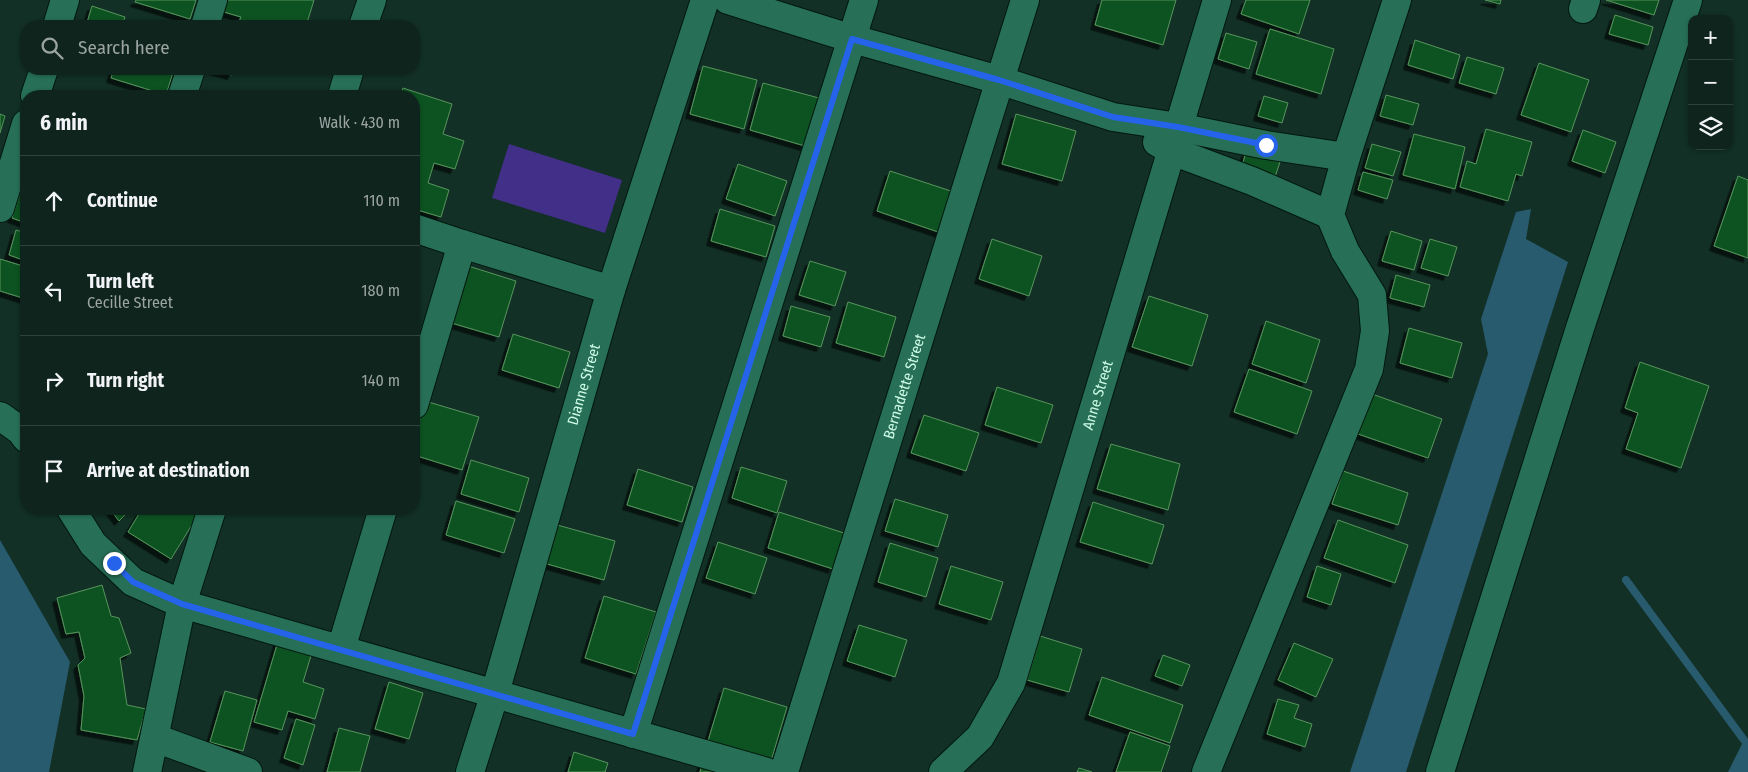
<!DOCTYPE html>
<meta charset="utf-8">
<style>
body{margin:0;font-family:"Fira Sans Condensed",sans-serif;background:#1c3029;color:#f1f3f6}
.controls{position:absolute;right:15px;top:15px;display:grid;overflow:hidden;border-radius:10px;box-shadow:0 1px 4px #0004}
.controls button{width:45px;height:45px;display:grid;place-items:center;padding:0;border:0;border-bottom:1px solid #2e413b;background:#0e241c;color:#f1f3f6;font:25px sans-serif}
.stop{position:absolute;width:15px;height:15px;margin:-11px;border:4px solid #2563eb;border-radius:50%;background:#fff}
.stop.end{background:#2563eb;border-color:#fff;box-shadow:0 1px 5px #0008}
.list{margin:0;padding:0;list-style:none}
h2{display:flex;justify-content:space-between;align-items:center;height:65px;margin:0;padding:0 20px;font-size:21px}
h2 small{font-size:16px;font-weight:400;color:#9ba4a3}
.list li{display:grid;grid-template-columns:32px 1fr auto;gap:15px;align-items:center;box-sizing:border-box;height:90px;padding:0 20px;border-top:1px solid #2e413b}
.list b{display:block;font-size:19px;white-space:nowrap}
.list p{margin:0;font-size:16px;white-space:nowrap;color:#9ba4a3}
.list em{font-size:16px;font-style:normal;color:#9ba4a3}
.icon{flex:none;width:28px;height:28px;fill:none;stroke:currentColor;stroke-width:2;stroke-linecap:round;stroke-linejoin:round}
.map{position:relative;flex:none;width:1748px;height:772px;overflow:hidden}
.search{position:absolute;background:#0e241c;box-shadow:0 1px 4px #0004;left:20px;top:20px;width:400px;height:55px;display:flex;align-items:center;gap:12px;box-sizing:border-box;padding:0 18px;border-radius:20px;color:#9ba4a3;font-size:19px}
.panel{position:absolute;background:#0e241c;box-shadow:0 1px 4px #0004;left:20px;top:90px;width:400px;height:425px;border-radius:20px}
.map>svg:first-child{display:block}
.green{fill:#412f88}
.water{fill:#295b6f}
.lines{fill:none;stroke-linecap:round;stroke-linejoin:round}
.stream{stroke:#295b6f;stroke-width:8}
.building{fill:#115320;stroke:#56945d;filter:url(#shadow)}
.street-casing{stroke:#00180e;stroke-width:30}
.street{stroke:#277057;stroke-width:28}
.route{stroke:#2563eb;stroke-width:6}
.labels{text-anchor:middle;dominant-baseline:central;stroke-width:4;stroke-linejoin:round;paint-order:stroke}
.street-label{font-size:15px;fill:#cffce8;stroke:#00180e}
</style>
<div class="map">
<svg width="1748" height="772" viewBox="0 0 1748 772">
<defs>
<filter id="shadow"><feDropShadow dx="-4.5" dy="4.5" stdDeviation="0" flood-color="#0009"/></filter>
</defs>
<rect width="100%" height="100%" fill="#123025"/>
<path class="green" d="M509,144L622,180L605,233L492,198Z"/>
<path class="water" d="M1531,209L1526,239L1568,262L1406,772H1350L1488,354L1481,319L1516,212Z
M0,540L70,662L49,772H0Z
M1748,739V772H1728L1744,740Z"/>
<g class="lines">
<path class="stream" d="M1626,580L1744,740"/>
</g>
<path class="building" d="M136,0H196L190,19L135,2Z
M220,0H314L306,26H237L241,17L217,10Z
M1102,0H1176L1163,45L1095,25Z
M1246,0H1310L1299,34L1241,14Z
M1485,0H1501L1500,4Z
M1606,0H1659L1654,15Z
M92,6L125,17L122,26H86Z
M1615,15L1653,27L1648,45L1609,34Z
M1270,29L1334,49L1321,94L1256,74Z
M1226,33L1257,42L1249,69L1218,59Z
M1415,40L1460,55L1453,79L1408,65Z
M1467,57L1504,68L1496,94L1459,83Z
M1539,63L1589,80L1571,132L1521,115Z
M703,66L757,80L744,129L690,114Z
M114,69H174L166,95L111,78Z
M210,69H234L232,75Z
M763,83L819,98L805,146L750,130Z
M403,88L452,104L443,134L464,141L455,169L434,163L428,183L449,190L441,217L414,209V96H401Z
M1386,95L1419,104L1413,125L1380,116Z
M1264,96L1288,103L1282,123L1258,116Z
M0,114L5,116L0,133Z
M1016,114L1076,131L1062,181L1002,164Z
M1486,129L1532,142L1522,176L1516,174L1508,201L1460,187L1467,161L1476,164Z
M1583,130L1616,142L1605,173L1572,161Z
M1414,134L1465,147L1455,189L1403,175Z
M1372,144L1401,152L1393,176L1365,168Z
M1246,152L1280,162L1273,183L1240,173Z
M738,164L787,181L775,216L726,199Z
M890,171L957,193L944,234L877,211Z
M1363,172L1393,180L1387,199L1358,190Z
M1738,176L1748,180V258L1714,246Z
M21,189L26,191V223L12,218Z
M720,209L775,226L766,257L711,241Z
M16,230L26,233V261L9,255Z
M1391,231L1422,241L1414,270L1382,261Z
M992,239L1042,256L1029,296L979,279Z
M1430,239L1457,247L1448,276L1421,268Z
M0,259L26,267V299L0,291Z
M810,261L846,272L835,306L799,295Z
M465,265L516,281L499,337L448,322Z
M1396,275L1430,285L1424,307L1390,298Z
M1149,296L1208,315L1192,366L1132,347Z
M848,302L896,317L884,357L836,343Z
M791,306L830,317L821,347L783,336Z
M1266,321L1320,340L1306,383L1252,364Z
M1409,328L1462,343L1452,378L1400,363Z
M513,334L570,352L559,388L502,370Z
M1640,362L1709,386L1681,468L1626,449L1638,413L1625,408Z
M1249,369L1312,391L1297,434L1234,412Z
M997,387L1053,405L1041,443L985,425Z
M1372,394L1442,419L1428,458L1358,434Z
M425,401L479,417L462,470L414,455V439Z
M924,415L979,433L966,471L911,453Z
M1111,444L1180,464L1168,510L1097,489Z
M471,460L529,478L519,512L461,494Z
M741,467L787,481L777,513L732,498Z
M638,469L693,487L682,522L627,505Z
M1343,471L1408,493L1398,525L1332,504Z
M895,499L948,515L938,547L885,531Z
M456,501L515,519L504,553L446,535Z
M1093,502L1164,525L1152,564L1080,542Z
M110,509H131L119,521Z
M142,509H199L201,510L171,559L128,532Z
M779,512L844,533L833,569L768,548Z
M1338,520L1408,545L1395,583L1324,558Z
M550,523L615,541L604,580L540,562Z
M718,542L767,558L755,594L706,578Z
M890,543L938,558L926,597L878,582Z
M951,566L1003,582L991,620L939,604Z
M1317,566L1341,574L1331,605L1307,597Z
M102,585L111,616L119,618L131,653L120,658L127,705L146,709L137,740L81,730L84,696L78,665L85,658L79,632L66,634L57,598Z
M604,596L656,612L636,674L585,658Z
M859,625L907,640L895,677L847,661Z
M1040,636L1082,649L1069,692L1027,680Z
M279,638L313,649L303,682L324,689L315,719L288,711L282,730L254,722Z
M1294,643L1333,659L1316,697L1278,680Z
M1163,655L1190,665L1182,686L1155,676Z
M1102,677L1183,705L1170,743L1089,715Z
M389,682L423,693L409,739L375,729Z
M724,688L787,707L771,761L708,741Z
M225,691L257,700L243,751L210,742Z
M1278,699L1299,705L1294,718L1312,724L1305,747L1267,734Z
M296,719L315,725L303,765L284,758Z
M339,728L370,736L360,772H327Z
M1130,732L1170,746L1161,772H1116Z
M574,752L608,763L605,772H568Z
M703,761L735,772H700Z
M1079,768L1092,772H1077Z"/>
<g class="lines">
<g class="street-casing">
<g id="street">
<path d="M728,0L853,39L999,80L1113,117L1178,127L1266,145L1346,157"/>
<path d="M1583,9L1586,0"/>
<path d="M57,26L65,0"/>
<path d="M205,26L213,0"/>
<path d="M363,26L372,0"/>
<path d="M35,96L44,69"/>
<path d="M182,96L191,69"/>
<path d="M342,96L350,69"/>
<path d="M1157,142L1172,151L1252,181L1330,215"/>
<path d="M0,208L26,124"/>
<path d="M414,228L462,244L611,290"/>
<path d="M414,405L462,244"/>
<path d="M0,416L21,431L26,438"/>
<path d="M71,509L93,544L133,582L182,604L767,772"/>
<path d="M341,649L383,509"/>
<path d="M633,734L864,0"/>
<path d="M155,738L248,772"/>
<path d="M147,772L182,604L212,509"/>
<path id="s1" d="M470,772L495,693L611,290L705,0"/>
<path id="s2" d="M784,772L1025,0"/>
<path id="s3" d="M943,772L980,737L1011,683L1217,0"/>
<path d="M1206,772L1369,369L1375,331L1372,295L1345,251L1330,215L1346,157L1397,0"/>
<path d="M1440,772L1580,328L1688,0"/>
</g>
</g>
<use href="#street" class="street"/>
</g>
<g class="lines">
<path class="route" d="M114,563L133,582L182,604L633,734L852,39L999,80L1113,117L1178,127L1266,145"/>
</g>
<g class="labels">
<g class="street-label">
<text stroke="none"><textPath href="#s1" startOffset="404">Dianne Street</textPath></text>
<text stroke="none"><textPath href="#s2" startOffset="404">Bernadette Street</textPath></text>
<text stroke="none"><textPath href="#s3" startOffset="414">Anne Street</textPath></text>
</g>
</g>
</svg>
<div class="controls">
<button>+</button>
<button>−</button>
<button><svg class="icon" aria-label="layers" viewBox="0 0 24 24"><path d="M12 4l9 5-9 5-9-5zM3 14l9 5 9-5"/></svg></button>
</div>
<div class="stop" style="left:1266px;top:145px"></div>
<div class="stop end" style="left:114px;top:563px"></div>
<div class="search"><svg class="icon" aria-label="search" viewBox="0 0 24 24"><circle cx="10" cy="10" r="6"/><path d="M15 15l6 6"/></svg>Search here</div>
<section class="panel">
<h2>6 min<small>Walk · 430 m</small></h2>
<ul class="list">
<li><svg class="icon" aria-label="ahead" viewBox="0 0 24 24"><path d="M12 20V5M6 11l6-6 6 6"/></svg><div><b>Continue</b></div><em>110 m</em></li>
<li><svg class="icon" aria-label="left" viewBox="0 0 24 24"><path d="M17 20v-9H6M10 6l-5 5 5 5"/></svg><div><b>Turn left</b><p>Cecille Street</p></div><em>180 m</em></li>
<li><svg class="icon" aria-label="right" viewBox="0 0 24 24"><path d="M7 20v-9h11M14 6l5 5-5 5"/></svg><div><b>Turn right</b></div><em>140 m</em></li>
<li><svg class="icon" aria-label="arrive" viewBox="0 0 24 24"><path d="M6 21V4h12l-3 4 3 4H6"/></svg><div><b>Arrive at destination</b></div></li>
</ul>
</section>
</div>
